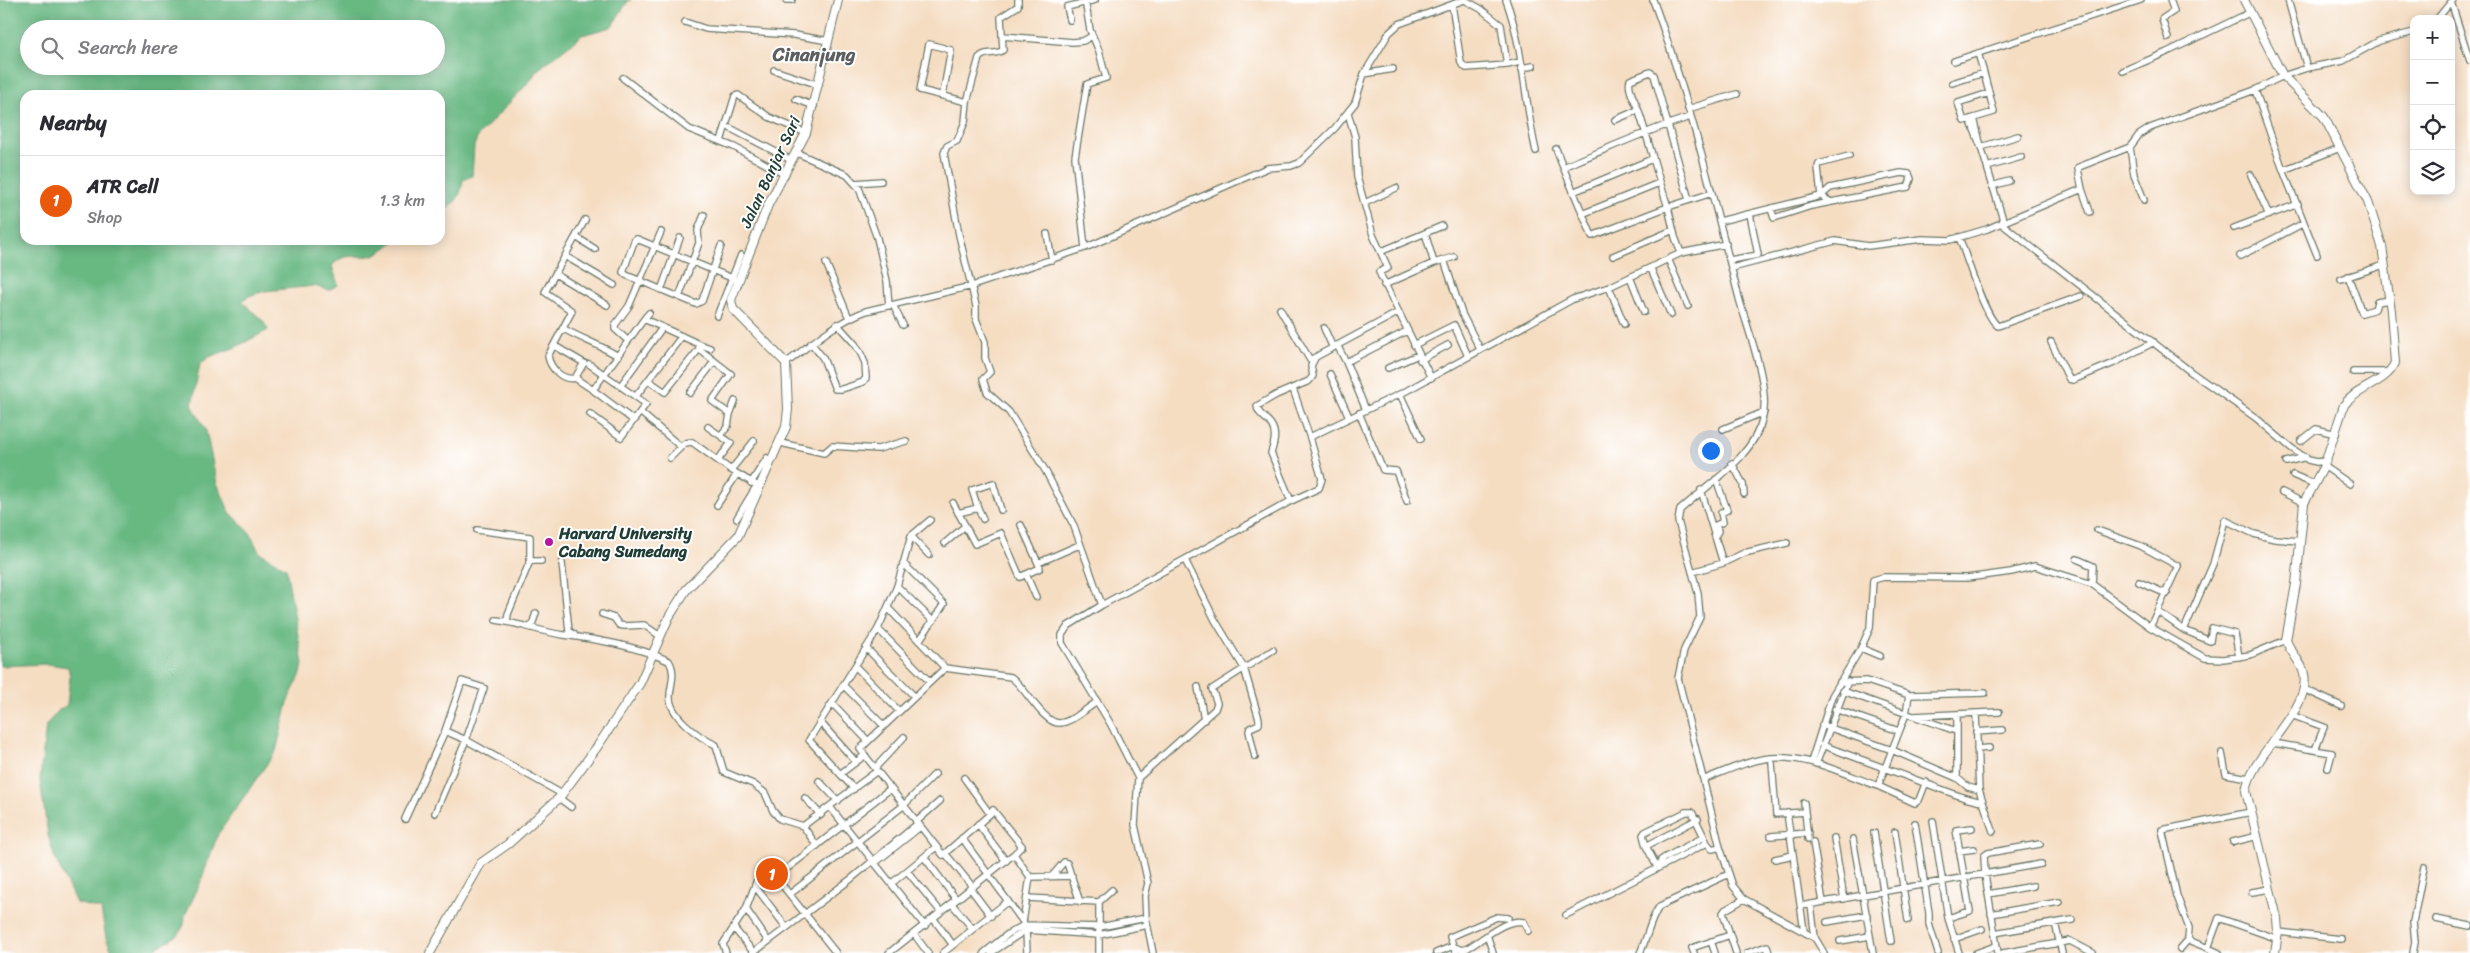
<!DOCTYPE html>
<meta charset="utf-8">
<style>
body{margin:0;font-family:Sriracha,sans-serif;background:#f2f2f3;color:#2b2b33}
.controls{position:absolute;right:15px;top:15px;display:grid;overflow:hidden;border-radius:10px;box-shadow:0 2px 12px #0003}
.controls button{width:45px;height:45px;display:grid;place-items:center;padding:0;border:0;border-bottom:1px solid #e1e1e2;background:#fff;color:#2b2b33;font:25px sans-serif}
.you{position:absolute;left:1710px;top:450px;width:18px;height:18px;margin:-12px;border:4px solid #fff;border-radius:50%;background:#1a73e8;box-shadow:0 0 0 8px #1a73e833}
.badge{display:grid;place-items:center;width:32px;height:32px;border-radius:50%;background:#ea580c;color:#fff;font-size:16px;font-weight:700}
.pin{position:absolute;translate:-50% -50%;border:2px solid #fff;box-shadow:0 1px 5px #0006}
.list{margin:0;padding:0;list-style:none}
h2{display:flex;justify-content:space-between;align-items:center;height:65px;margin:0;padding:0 20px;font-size:21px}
h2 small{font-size:16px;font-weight:400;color:#7c7c81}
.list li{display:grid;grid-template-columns:32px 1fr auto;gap:15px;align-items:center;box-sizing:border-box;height:90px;padding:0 20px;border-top:1px solid #e1e1e2}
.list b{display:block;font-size:19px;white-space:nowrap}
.list p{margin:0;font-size:16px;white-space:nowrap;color:#7c7c81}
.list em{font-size:16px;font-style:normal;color:#7c7c81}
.icon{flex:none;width:28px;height:28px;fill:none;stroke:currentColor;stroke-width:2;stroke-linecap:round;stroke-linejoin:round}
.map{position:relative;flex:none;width:2470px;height:953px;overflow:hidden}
.search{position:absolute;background:#fff;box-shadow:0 2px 12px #0003;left:20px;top:20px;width:425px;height:55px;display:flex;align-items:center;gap:12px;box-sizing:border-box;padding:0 18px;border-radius:28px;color:#7c7c81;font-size:19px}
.panel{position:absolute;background:#fff;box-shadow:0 2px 12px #0003;left:20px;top:90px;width:425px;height:155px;border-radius:15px}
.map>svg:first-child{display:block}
.forest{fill:#68b882;stroke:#447a5b;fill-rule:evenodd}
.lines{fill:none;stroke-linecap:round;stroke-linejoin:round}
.minor-casing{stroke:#6a7566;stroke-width:8}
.tertiary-casing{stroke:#6a7566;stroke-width:10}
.minor{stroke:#fff;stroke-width:5.5}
.tertiary{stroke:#fff;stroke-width:8}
.poi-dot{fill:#b5179e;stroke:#fff;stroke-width:2}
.labels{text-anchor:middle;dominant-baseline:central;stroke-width:4;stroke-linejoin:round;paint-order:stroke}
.street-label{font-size:16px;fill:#1f3d34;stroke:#fff}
.poi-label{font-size:16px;font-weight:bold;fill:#1f3d34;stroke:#fff;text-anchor:start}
.quarter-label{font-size:19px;font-weight:bold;fill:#5c5e5f;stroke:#fff}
</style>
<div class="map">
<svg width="2470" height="953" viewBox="0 0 2470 953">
<rect width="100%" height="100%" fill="#fff"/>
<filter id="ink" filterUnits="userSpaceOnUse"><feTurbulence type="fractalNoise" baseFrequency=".02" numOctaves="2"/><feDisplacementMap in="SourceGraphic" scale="10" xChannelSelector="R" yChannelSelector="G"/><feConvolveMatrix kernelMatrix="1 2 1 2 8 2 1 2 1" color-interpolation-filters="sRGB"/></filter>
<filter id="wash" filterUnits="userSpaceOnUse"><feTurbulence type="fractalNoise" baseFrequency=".0096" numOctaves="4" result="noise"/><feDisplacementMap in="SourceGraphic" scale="20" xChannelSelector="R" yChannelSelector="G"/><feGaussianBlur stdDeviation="1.12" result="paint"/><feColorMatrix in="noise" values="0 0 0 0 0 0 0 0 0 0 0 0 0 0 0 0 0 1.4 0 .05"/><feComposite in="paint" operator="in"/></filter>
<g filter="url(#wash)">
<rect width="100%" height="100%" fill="#f5ddc2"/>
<path class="forest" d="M0,0H631L628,1L611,27L582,35L536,71L531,80L478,136L474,146L472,176L463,180C461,196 455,206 440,212V95H25V240H396C390,245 383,251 376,254C360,261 347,249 332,266L338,285L329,290L314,286L265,291L249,296L242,301L263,321L268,330L236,347L209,357L200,364L192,405L206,431L217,483L229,511L250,533L259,552L286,568L303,664L301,674L289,698L276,751L218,834L199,886L185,915L184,925L178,935L148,953H113L106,938L101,909L76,903L54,856L48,835L40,780L46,725L59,710L67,705L70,676L68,667L47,664L0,666ZM29,29H436V66H29Z"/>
</g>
<g filter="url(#ink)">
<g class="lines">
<g class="minor-casing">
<path id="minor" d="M786,0H792
M1085,0L1090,30L1099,51L1106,78L1087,84L1075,157L1085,248
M1465,0L1481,9L1501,25L1507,65L1520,62
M1506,0C1524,48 1524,101 1536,151
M1653,0C1689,97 1713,198 1739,298C1747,328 1770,385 1763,416C1754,458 1710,482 1680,510L1678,521L1698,593L1700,617L1684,650L1678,678L1720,847L1733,886L1744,899L1815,938L1824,953
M2288,0L2307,68
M2453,0L2451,2L2470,61
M1452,5L1461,63L1466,68L1507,65
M2437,19L2451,2
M1070,20L1067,7L1095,0
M685,22L706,29L794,35L829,41
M1002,36L1073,42L1083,41L1092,36
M2168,38L2162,19L2174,11L2170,0
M1978,53C1984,73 1989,92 1994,112L1964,121L1958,103L1989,93
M1954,61L2141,0
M1521,68L1533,66
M774,70L819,85
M2123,71L2165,53L2251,12
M1364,74L1393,69
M623,78L689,129L734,147L784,174
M1952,83L1984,73
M2255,90L2283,170L2317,255
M943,94L951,50L929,44L920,90L967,102L979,58C985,50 996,56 1003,50L1001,17L1018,6V0
M796,99L814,106
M967,102L965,122L957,141L947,146L944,153L959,235L976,306V319L985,342V358L990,372L983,379L987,392L1009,412L1045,470L1074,526L1102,605
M1688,109L1737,94
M1348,113L1355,137L1357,177L1373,235L1388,268L1379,272L1431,378
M1970,119L1981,147L1974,118
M1615,120L1638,110
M730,128L791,160
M721,141L735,96L738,95L769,117L806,133
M2130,147L2134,175L2144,200
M1556,149L1563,167
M795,152L847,175L859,188L877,238L887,281L889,306
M1987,167L2021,157
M2283,170L2340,148
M2251,175L2269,215
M855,183L881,181
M1992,186L2009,181
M2082,189L2090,212
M1573,192L1652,159
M1689,200L1654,75L1650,72L1630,80C1627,89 1635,100 1638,109C1649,141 1657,175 1668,207L1592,236L1563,167C1605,150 1647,130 1690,117
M1831,202L1821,196L1818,167L1819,164L1849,156
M1365,203L1396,188
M1582,214L1659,183
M1720,221L1821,196L1830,188L1901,173L1909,174L1911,179L1908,187L1811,206L1774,218L1771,209
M2004,223L1981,147L2018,136
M2002,224L2191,372L2256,418L2290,447L2308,460L2317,462L2325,461
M2234,228L2298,204
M1425,233L1434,263
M1047,234L1052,260
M576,237L595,249
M1959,237C1966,255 1985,318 1998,326L2081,296
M721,246L702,301L696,304L626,275L623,272L635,239H637C671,253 705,267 739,281
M1382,251L1442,226
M1681,253L1726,244
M565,256L614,285
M1613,256L1673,230
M2240,256L2304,223
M1444,260L1462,314L1480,349
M1730,260L1758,255L1750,214
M1669,261L1688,306
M826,263L849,318
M1732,268L1835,241L1868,246L1922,239L1950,240L1987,229L2082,189L2078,169L2079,167L2130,147L2139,135L2150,128L2255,90L2283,76L2307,68L2343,61L2379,41L2414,32
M1651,269L1671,315
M555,274L585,220
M2348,276L2362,313L2375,309L2377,302L2389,300
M1630,277L1644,312
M2341,279L2384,265
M1384,285L1434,263L1454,257
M1609,287L1624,324
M661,290L680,238
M679,297L699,243L698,230L704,215
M893,305L903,325
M1280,309L1310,360L1397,313
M717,316L741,255
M644,319L649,313
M1324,328L1333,348
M564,329C582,339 600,345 618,356
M625,338L615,329V325L629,306L661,232
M2051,342L2069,379L2073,380L2114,363L2154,342
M811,343L823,358L835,389H842L863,382L866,378L865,363L861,354L855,344L837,324
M699,344L710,348
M1337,345L1346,362L1366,410
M1414,345L1454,325L1468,356
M555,346L584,363L575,378C562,381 550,368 548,356L572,311L545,292L555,274L607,305
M1420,360L1448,345
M1346,362L1407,331
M786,363C812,344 834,323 866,311L972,286L1085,248L1267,168L1291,166L1299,163L1335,128L1355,103L1364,74L1389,33L1399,24L1464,0
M589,364L646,404L640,412L681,447L685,443L692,442L731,470L760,487
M1388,368L1418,355
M2353,372H2388
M1330,374L1349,417
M575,378L593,390
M648,380L665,392L699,349
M621,385L662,328
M1293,389L1310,438
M690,393L714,362
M1400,394L1421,439
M636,396L682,336
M1359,413L1383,470L1396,471L1407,501
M590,414L621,437L640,412
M730,414L735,401
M633,420L593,390L644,319L699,344V349L731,374L712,401L730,414L728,426L721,435
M708,427L731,443L718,460
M1723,429L1764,412
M2301,441L2316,429L2336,434
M781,443L824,453L832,446L878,449L906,441
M670,458L681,447
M2286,462L2306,457
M1732,463L1743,484L1744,494
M2324,466L2350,484
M731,470L754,441
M2293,475L2314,484
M751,483L767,458
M2282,492L2304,503
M1291,501L1271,453C1275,441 1278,429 1266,419C1261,414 1258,413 1257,406L1276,395L1309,381L1313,376L1311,366L1315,358
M953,503L975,544L1001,533L1020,577L1040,568L1038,563
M717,505L737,474
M978,508L983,519
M958,513L978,508L972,490L993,483L1001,510
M737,518L757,485
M1021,525L1038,563L1079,545
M477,530L530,537V561
M2097,530L2141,546L2178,566L2150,627
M911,536L929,555
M1715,536L1718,531L1716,525L1723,522L1721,513L1727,510L1716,479
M945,543L965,526
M2077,559L2093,566L2092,584
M1185,560L1215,620L1244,668L1259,719V724L1250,728L1249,731L1255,757
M562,563L569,631L574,634
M903,563L944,604L919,641
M1723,563L1744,553L1787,543
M1692,572L1723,563L1701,490
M1026,574L1036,597
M2139,582L2167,594
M897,586L933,621
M888,608L945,668L1011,677C1025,687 1043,723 1059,723C1071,723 1087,708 1097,702
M2158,612L2184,630L2210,641L2212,628L2235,634L2239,657
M602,614L614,618L619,625L624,626L644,625L660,636
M496,620C519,623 541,632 564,635C600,640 636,646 669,661C676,673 671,682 670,695C668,715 700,738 716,745L724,772L753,784L765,793L773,811L780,819L803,826L877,771
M507,622L508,614L530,561H541
M531,628L536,613
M878,629L930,682
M2184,630L2213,564L2225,520L2254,534L2275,539L2300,541
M866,648L914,696
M1861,648L1880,656
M855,666L899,711
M945,668L860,749L943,855L990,814
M843,685L884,726
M1198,687L1204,720
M2304,689L2341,706
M1843,691L1913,716L1999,712
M1909,695L1985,693
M832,703L868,741
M1835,709L1899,731
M1957,714V778
M1976,714L1979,790L1993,831
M2291,715L2324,727L2315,750
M1916,717L1956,731
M820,722L856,762L865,755
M1822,725L1892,750L1957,778L1968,787L1979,790
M445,731L466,740L562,794
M1976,732L2002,730
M2273,743L2332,753L2328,768
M1822,745L1965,798L1982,802
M1977,749L1989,748
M2222,753L2226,774L2249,778
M1811,762L1832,696L1861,648L1870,628L1873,580L1884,577L1967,578L2011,572L2035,566L2092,584L2150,627L2205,658L2223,659L2250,655L2286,640
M1772,763L1776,814L1805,812
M1816,764L1848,681
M875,768L904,737
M840,774L856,762
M964,778L990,814L993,810L1022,846L1014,854L1030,877L1023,922L1026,930L991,953
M1138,778L1215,709L1217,703L1212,689L1273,650
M1705,779C1726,771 1748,760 1771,758C1807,755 1844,774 1878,786L1906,714L1909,695L1867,681L1840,682
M819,781L838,801
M1878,786L1915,803L1919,800L1926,782
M854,789L809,740L878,629L897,586L911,536L930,520
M559,798L571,807
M805,798L821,815
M1804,803L1808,839
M830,807L925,926
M1787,813L1804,931
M405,819L445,731L462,681L484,688L466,740L435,813
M1933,821L1948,918
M916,822L940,801
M1915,823L1929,913V924L1938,953
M978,824L1006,861
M803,826L817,846
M1895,832L1908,920
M1874,833L1891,941
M1771,836L1808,833
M962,838L1023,922
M1834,838L1844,899
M1853,839L1873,953
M1813,842L1823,902
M2233,842L2258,836
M1646,846L1643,835L1645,832L1686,812H1692L1707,843L1712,849L1720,847
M1959,851L1974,849
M945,853L972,886
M924,857L956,899
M1775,859L1793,855
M875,863L920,827
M1661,865V860L1664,858L1704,837
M1657,867L1646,846L1698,819
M907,871L941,912
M1052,876L1064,862L1067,863L1080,902
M776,877L890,789
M1030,877L1072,876
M892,883L936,847
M755,886L786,927
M970,888L991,916
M2252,892L2270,889
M790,894L903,806L935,774
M1988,894L2033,886
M1027,898L1099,902L1112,890
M951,903L973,929
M1811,904L1815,938
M1801,906L2041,864
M746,909L768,941
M1991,914L2059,902
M1566,915L1707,843
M933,918L953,945
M2436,919L2470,926
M1827,922L1867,915
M2055,923L2062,953
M734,928L754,953
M2278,932L2341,939
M1994,933L2072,920
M914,934L928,953
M1487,935L1493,953
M1954,939L1982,929
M2188,940L2208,948
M1711,941L1715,953
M1840,941L1870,936
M2180,949L2188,940L2189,928L2177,896L2162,830L2251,812
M726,953L723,944L746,909L757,880L771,871L836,953
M753,953L851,879L917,824
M889,953L1014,854
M943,953L1008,901
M984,953L1008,934L1024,925L1100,927L1146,918
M1027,953L1026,930L1099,935L1147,925
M1099,953V902
M1153,953L1146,918L1145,896L1148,883L1135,825L1138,778L1110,723L1062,643V635L1068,626L1102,605L1291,501L1319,488L1322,479L1310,438L1314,435L1406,391L1573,299L1609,287L1681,253L1675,237L1668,207L1712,193
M1436,953L1453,946L1461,950L1466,949C1483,940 1504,918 1524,922L1528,931
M1456,953L1450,937L1497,917L1508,918
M1640,953C1647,939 1651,916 1660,906L1729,874
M1694,953L1692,948L1730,935
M1736,953L1723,913L1725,910L1744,899
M1747,953L1767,946L1769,953
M1959,953L1948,918L1970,911L1956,830L1972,828
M1976,953L1996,946
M1998,953L1985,875L1984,856L1988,853L2040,844
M2003,953L2070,941L2093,953
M2219,953L2208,948L2219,918L2278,939
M2413,953L2415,942L2413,922L2424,867"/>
</g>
<g class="tertiary-casing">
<path id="tertiary" d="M2244,0L2283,76L2324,117L2368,202L2382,246L2391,311L2395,363C2385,384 2357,387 2344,405L2324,466L2304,503L2296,584L2286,640C2290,652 2302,662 2304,674C2312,710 2251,754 2246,791L2277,918L2278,932L2275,953
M430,953L481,863L508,844L559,798L597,747L640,683L669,617L686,590L738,536L786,427L788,409L786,363L733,309L731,300L768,205L806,133L838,0"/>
</g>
<use href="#minor" class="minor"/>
<use href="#tertiary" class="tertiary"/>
</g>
</g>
<circle class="poi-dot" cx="549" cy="542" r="5"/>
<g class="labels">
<g class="street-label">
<text transform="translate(770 172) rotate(-65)">Jalan Banjar Sari</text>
</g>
<g class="poi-label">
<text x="559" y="533">Harvard University<tspan x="559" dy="18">Cabang Sumedang</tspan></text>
</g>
<g class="quarter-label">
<text x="814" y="54">Cinanjung</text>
</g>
</g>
</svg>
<div class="controls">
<button>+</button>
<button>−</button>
<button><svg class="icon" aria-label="locate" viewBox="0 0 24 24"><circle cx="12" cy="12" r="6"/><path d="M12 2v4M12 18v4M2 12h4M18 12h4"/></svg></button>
<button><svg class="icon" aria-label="layers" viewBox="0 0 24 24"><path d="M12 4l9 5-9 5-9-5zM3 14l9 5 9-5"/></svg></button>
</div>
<div class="you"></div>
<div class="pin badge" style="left:772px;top:874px">1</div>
<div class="search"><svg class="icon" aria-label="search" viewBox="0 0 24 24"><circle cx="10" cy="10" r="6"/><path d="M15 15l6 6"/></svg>Search here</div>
<section class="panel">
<h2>Nearby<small></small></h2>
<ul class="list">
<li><span class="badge">1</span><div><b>ATR Cell</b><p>Shop</p></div><em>1.3 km</em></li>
</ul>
</section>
</div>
